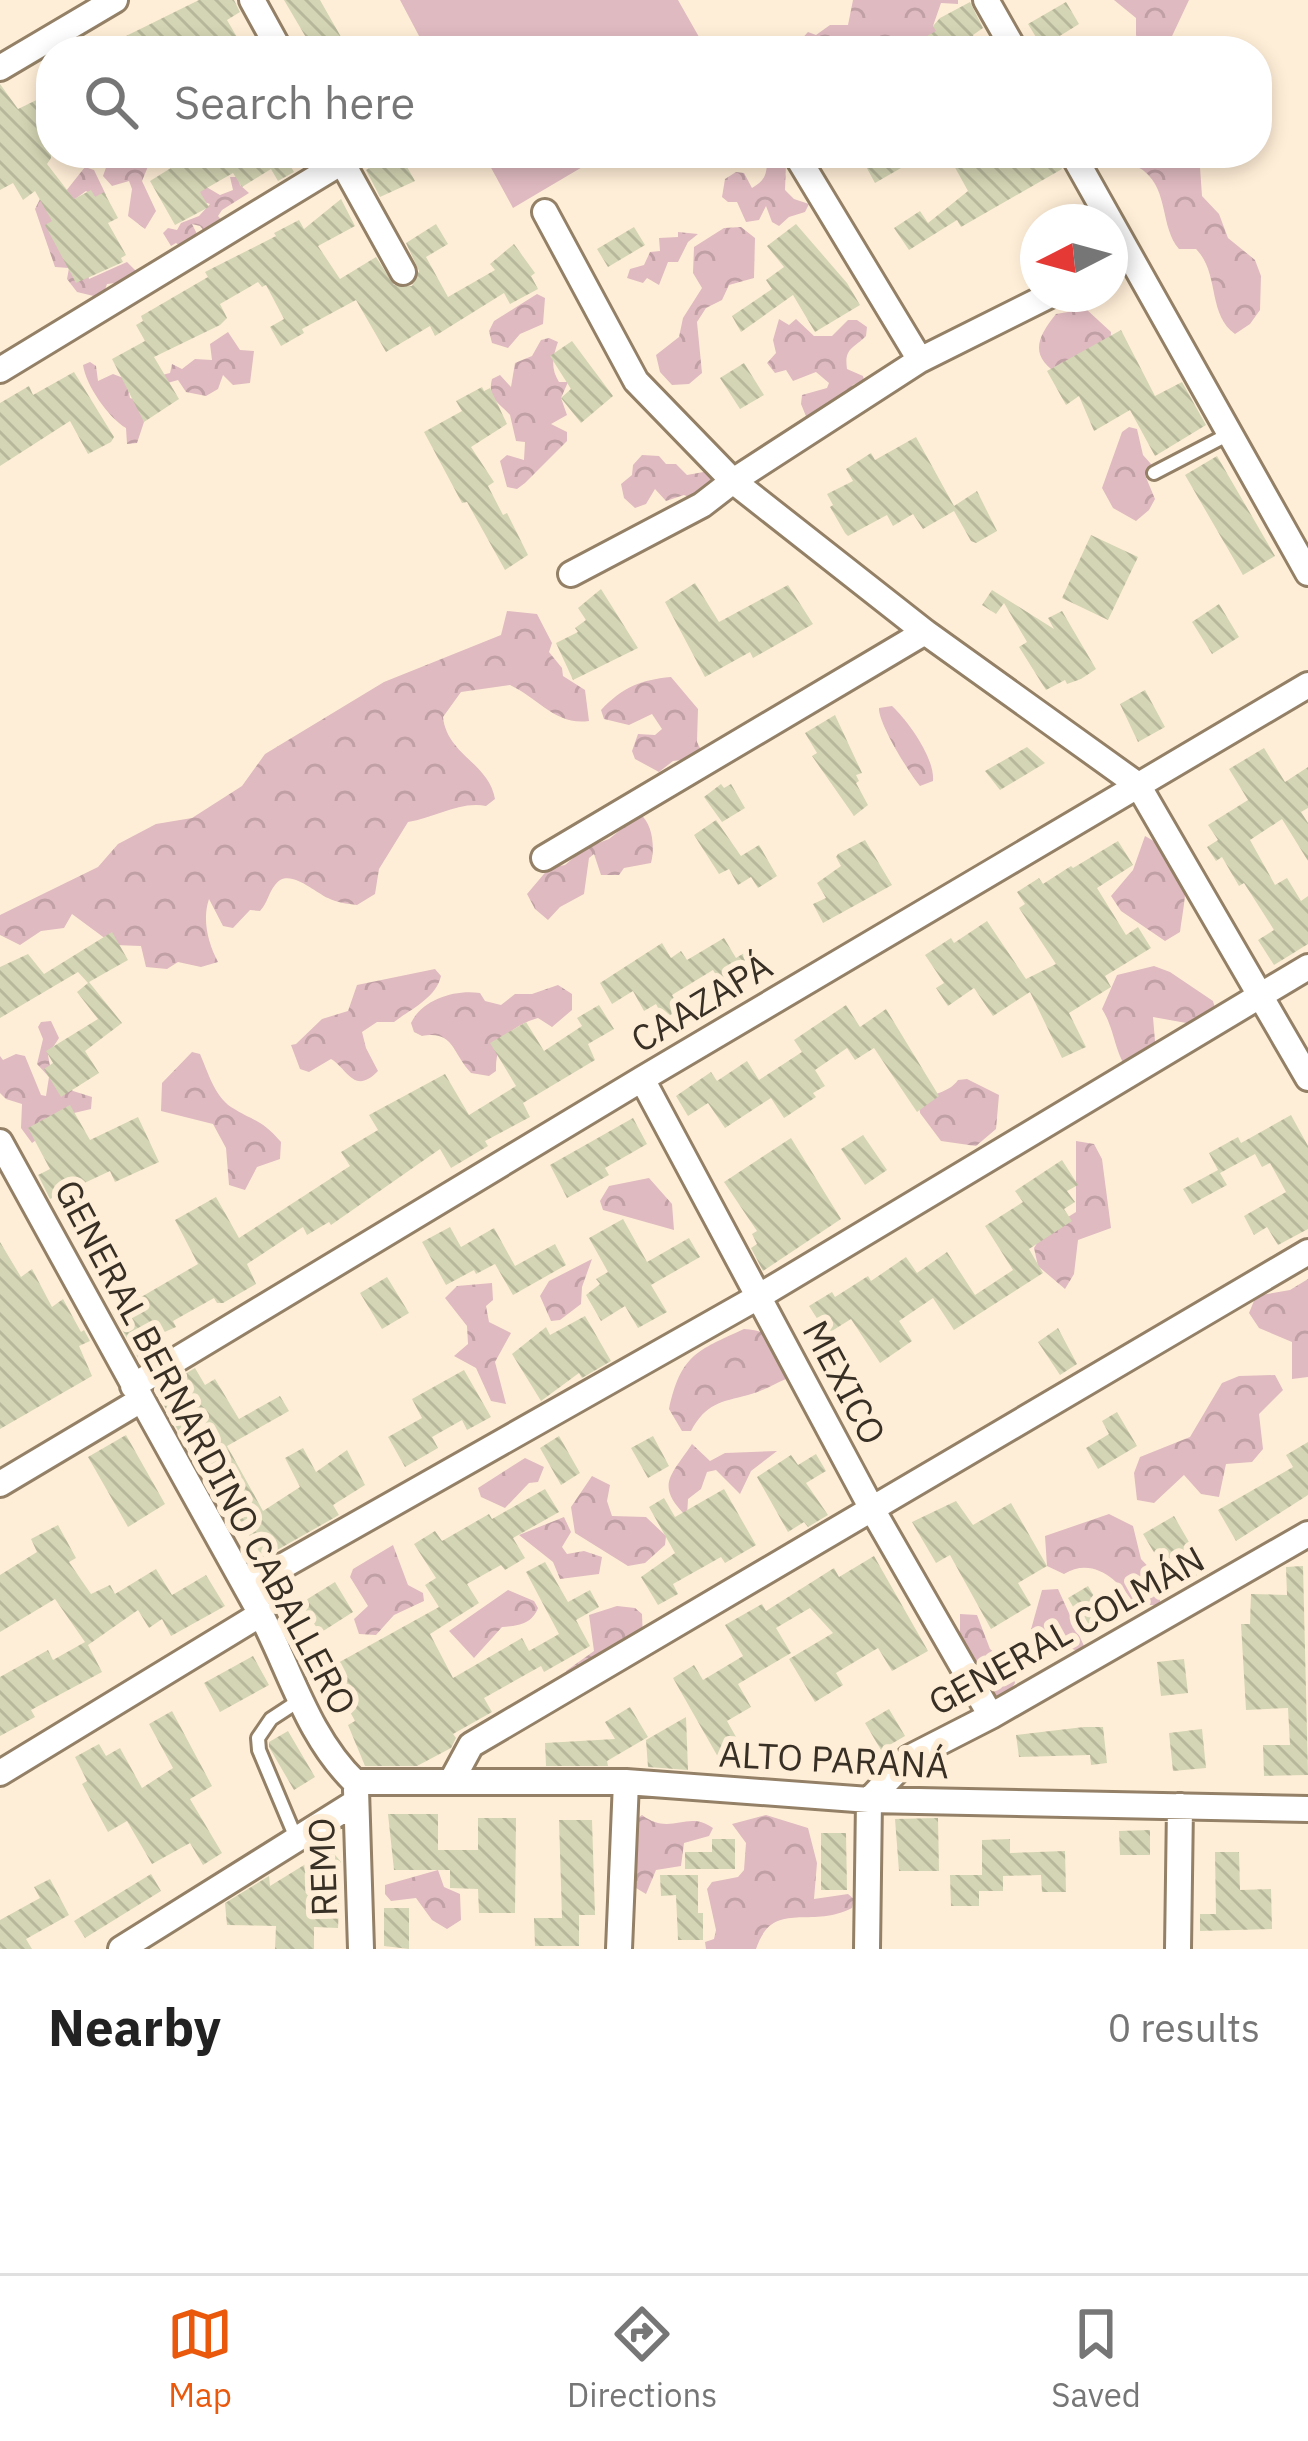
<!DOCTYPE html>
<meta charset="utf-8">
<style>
body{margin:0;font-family:"IBM Plex Sans",sans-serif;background:#f6f6f6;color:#222}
.compass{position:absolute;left:1020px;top:204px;width:108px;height:108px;border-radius:50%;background:#fff;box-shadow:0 6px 18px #0003;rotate:264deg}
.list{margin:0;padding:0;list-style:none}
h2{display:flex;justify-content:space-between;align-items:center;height:156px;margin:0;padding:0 48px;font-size:51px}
h2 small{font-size:39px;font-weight:400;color:#767676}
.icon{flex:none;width:66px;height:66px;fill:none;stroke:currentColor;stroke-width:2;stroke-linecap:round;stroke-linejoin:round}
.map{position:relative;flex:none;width:1308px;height:1949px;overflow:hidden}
.search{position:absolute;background:#fff;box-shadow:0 6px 18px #0003;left:36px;right:36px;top:36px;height:132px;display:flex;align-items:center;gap:30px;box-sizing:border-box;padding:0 42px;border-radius:48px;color:#767676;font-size:45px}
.sheet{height:324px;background:#fff}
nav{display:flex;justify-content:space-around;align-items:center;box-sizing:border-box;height:168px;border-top:3px solid #e0e0e0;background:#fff;font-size:33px;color:#767676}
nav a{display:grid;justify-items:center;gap:6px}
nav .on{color:#ea580c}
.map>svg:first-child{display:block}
.forest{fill:url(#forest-crowns)}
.garden{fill:#dfbac0}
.building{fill:url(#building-back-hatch)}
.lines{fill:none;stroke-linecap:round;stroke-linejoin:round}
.service-casing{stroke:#938066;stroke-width:18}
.minor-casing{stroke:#938066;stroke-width:30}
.service{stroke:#fff;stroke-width:12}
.minor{stroke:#fff;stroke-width:24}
.labels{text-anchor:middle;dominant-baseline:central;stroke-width:12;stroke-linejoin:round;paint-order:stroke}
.street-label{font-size:36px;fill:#382f25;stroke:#ffeed7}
</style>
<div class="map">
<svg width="1308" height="1949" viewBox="0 0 1308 1949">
<defs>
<pattern id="forest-crowns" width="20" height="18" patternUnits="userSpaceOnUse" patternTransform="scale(3)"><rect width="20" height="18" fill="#dfbac0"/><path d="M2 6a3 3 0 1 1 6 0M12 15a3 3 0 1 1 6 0" fill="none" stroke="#c0a0a5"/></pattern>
<pattern id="building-back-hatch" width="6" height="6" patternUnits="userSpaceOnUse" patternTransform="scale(3)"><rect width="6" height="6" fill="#d4d5b4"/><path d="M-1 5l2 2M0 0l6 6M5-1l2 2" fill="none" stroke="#b7b79b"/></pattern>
</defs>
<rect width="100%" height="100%" fill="#ffeed7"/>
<path class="forest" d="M853,0H958V4L941,3L933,26L940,31L907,48L882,42L876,51H766L796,45L808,32L816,35L830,25H848Z
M1114,0H1189L1165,51H1142L1136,35V18Z
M119,153H145L151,159L142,181L156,211L145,229L128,216L132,189L129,181L112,186L103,176L109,159Z
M767,153H779L786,164L785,190L794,199L809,204L805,212L789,217L779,226L772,222L766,206L759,220L746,222L737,202H728L722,197L725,179L736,172L744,173L752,188C768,179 767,170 767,153Z
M1102,153H1199L1202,196L1219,214L1228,238L1255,260L1261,276L1260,310L1250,324L1235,334C1207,314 1220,273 1196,249H1179C1160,227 1169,191 1144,171C1135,163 1119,166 1107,162Z
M85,167L94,170L106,195L98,199L86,191L75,199L89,279L127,262L137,272L132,281L107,284L102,298L77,292L67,279L69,268L55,267L35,209L42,195L62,196Z
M230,177H238L240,185L249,193L222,210L218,216L226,225L210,238L200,226L192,224L201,242L183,248L176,243L171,246L163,233L168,228L177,230L181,223L199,216L210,204L201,201L197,195L203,185L220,195L233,190Z
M741,227L755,238L754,278L729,285L722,300L706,308L697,322L702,373L689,384L672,385L660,372L656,355L679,337L683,318L702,288L693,273L694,247L724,228Z
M678,232L698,234L688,242L678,262H668L659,285L647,278L643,283L627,278L630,269L644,265L650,252L660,251L659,238L678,237Z
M537,294L545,298L543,324L520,334L508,348L492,343L489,331L494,321Z
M1086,309L1111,332L1110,347L1061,376C1030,357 1035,340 1056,314Z
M779,319L789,325L796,319L814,336H832L848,320H857L867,327L866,336C853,349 844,348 847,369L863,376L864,380L853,385L847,397L827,402L822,415L808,421L801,404L802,395L827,388L829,383L816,372L793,381L786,370L775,373L767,363L776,353L773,340Z
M228,332L240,350L254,351L250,383L233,385L223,375L218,389L206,396L186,392L178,380L164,384L162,375L170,373L172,364L182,369L195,359L212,360L210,344Z
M549,338L558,342C553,356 550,368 559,382H568L561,398L567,415L551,424L567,432V441L525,483L517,489L507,487L500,461L507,455L524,460L525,442L516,441L510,415C499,402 487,399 492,379L500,375L511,387L515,363L532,356L541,340Z
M90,362L96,366L98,381L113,374L126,379L130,398L140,401L144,422L137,443L127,444L126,428C109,418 86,386 83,365Z
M1129,427L1137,429L1143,455L1151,464L1145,475L1155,499L1149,510L1136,521L1113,508L1102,488L1122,432Z
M642,455L659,456L666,464H676L687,475L709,471L727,481L700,502L684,495L666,501L655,489L646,504L635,508L624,498L621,484L632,475L633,465Z
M507,611L537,614L552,643L549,652L562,668L563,676L585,690L589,721C556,726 538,698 510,685L461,692L443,717C447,755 489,763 495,799L486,806C459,801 435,818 408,822L379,869L375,894L357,905C347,904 336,902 328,898C314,892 288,866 275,885C268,894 268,902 260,911L250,910L233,928L223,926L209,899C202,920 208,943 218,962L201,967L178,962L167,969L146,967L141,946L114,945L72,914L64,928L41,931L20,945L0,935V915L98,867L118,844L156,824L192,818L242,786L265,754L384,682L501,635Z
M671,677L698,709L697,742L701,750L698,758L673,761L659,772L635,759L632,751L638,734L655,735L662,729L652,714L629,725L604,719L601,710C623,687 640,680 671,677Z
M892,706C908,721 935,758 933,781L920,786C909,773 878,723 879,708Z
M640,814C653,824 655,848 651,863L624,868L619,875H601L594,854L589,858L584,894L560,907L548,920L535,909L527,894L549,868L565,865L585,848L609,839Z
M1145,836C1195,864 1187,882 1180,932L1165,941L1121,911L1111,896L1133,870Z
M1154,966L1170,972L1213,1001L1218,1018L1203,1026L1153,1017L1156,1053L1132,1075C1114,1056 1116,1031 1102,1009L1117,975Z
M435,969L441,976C436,998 411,1009 394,1022H377L362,1032L366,1048L378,1071C354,1096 347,1068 331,1059L309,1072L300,1069L291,1045L296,1044L322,1019L348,1011L357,985Z
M558,985L572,994V1010L552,1027L538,1018C511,1026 495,1041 496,1071L489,1076L471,1073C452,1053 454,1030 422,1036L414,1032L411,1023C422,999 456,989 480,993L485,1001L501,1005L515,994H532Z
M51,1021L59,1038L48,1055L51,1072L73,1091L92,1097L91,1109L74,1113L32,1143L21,1128L22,1104L6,1099L0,1093V1056L3,1060L16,1054L25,1056L41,1095L46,1096L49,1077L37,1064L43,1039L38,1027L41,1022Z
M192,1052L200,1054C208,1072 214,1095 231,1107C253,1121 261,1119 281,1142L280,1159L257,1167L245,1190L229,1185L226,1148L213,1124L161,1111L162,1083Z
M967,1079L999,1095L996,1129L976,1146L941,1141L920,1113L919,1104C932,1092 948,1094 958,1080Z
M1076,1141L1094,1144L1102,1159L1111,1228L1078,1240L1074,1274L1065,1289L1038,1266L1034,1248L1044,1232L1076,1212Z
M649,1178L672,1204L674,1230L603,1210L600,1201L609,1186Z
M592,1259L582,1287L581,1304L560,1320L551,1321L540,1296L549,1281Z
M1308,1279V1377L1292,1379V1342L1259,1328L1249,1313L1256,1296L1290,1290Z
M492,1283L493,1300L486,1306L489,1322L511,1333L495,1362L506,1404L491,1401L476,1368L454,1356L468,1344L467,1326L445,1298L457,1286Z
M744,1329C774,1330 790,1349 786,1379C774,1384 761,1392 748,1395C721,1402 706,1403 691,1431H682L669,1409C681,1355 696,1351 744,1329Z
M1275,1375L1283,1390L1259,1414L1263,1449L1252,1462L1226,1464L1219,1497L1201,1494L1184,1475L1154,1503L1137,1500L1134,1473L1140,1457L1190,1437L1222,1383L1239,1376Z
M692,1444L710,1461L725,1453L777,1451L751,1471L740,1494L716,1470L707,1472L701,1489L688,1499L687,1517C655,1485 670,1477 692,1444Z
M525,1458L544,1467L538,1482L529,1483L505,1508L481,1497L478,1488Z
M592,1476L610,1485L607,1501L612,1516L646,1517L666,1536L665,1545L645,1563L628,1566L575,1533L571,1507Z
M1109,1514L1133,1526L1141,1559L1160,1579V1605H1135C1119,1580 1093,1556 1064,1574L1047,1566L1045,1536Z
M564,1517L571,1532L562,1547L567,1554L584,1551L602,1557L599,1574L560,1579L553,1562L519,1535Z
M393,1545L408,1585L423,1593L424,1601L394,1615L376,1635L359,1634L354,1619L368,1606L350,1577L353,1569Z
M1058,1589L1084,1646V1654L1068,1647L1050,1649L1030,1633L1042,1590Z
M508,1590L534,1601L538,1608C532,1624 518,1626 502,1627L474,1658L449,1631Z
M617,1606L635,1608L642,1614L643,1640L572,1687L566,1671L594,1651L589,1615Z
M960,1614L977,1615L990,1649L1010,1665L1015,1683L1006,1697L997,1698C977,1682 979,1658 960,1640Z
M642,1815C671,1837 687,1809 713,1828L709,1836L684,1843L681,1866L656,1870L646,1894L631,1885L635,1820Z
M766,1815L808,1828L817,1863L814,1899L848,1894L854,1899L852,1908C809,1930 773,1898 756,1949H706L705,1942L714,1939L716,1930L707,1889L712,1882L738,1877L744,1870L746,1843L732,1824Z
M438,1870L444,1887L460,1894L461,1920L447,1929L432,1920L416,1898L391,1901L385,1894V1885Z"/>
<path class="garden" d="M400,0H678L707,51H427Z
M483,153H606L513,208Z"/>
<path class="building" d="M199,0H234L240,12L227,20L245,51H216L211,44L198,51H133L124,37Z
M284,0H320L349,51H314Z
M970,2L983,28L973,35L981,51H900L936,31L933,26L940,18Z
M1066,2L1079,24L1042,47L1028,24Z
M0,84L18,109L51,93V158L47,164L74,199L91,190L95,197L104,192L118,218L108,223L126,255L121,258L123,262L76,283L45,225L52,221L35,191L23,200L13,183L0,190Z
M195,153H298L287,160L294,172L278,181L271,169L242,187L233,173L200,192L209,207L175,225L150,181Z
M371,153H399L415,181L380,197L366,170L377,163Z
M876,153H927L875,183L863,161Z
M947,153H1056L1062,169L961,227L957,220L909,250L894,228L920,211L928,223L968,191Z
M341,199L355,226L318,246L340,279L376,257L394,285L412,286L419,271L406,243L436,224L448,244L426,257L448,297L495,270L490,264L514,244L535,273L531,276L538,289L510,304L504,293L435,336L430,326L386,352L356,300L302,329L304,333L281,346L270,327L284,319L266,285L262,287L258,282L220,304L227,318L220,325L154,357L179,399L144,422L112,359L145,341L136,325L143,321L141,316L208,277L205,272L276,236L274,233L299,220L304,229Z
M796,224L847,283L860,305L815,332L793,295L741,332L732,316L772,289L766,280L784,267L767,246Z
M634,227L645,245L608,267L597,249Z
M1121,330L1155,396L1182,382L1206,425L1155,456L1130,410L1094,431L1079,396L1066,405L1047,371Z
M572,341L613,396L581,423L561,398L571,389L550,356Z
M744,363L764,395L740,409L720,378Z
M74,372L114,437L111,442L88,454L70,421L0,466V403L29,386L33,395Z
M482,387L484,391L490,388L507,424L471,447L494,482L488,486L503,515L507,513L528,555L505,570L467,502L462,503L424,432L462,411L456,401Z
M916,437L954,506L977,491L997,531L976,543L971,541L954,511L923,529L913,514L893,526L887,515L848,536L845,533L830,507L833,505L827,494L853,481L846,469L871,453L875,460Z
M1217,456L1275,556L1243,575L1185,475Z
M1091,535L1138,557L1108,620L1062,598Z
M695,583L719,622L788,585L813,624L753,658L750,652L705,677L665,602Z
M601,589L638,648L573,680L556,643L578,632L575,628L586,620L578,608Z
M992,590L1054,629L1048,618L1062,611L1096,669L1081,679L1067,684L1065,680L1046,690L1019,647L1027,642L1004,603L996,614L982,605Z
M1219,604L1239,637L1212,654L1192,622Z
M1145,690L1165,727L1138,742L1120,704Z
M835,715L862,773L856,775L859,781L856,783L868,805L854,816L812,756L817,753L805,733Z
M1027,747L1045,763L1000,790L985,771Z
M1264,748L1285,782L1308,767V808L1301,812L1308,823V861L1282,819L1250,840L1275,885L1287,878L1301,901L1308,896V944L1274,965L1258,940L1274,930L1244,883L1239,886L1222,857L1216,861L1207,847L1218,840L1208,825L1248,800L1229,769Z
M721,784L724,788L731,784L745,808L722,822L704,797Z
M716,820L741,856L759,845L777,876L758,888L751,877L738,885L729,869L719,874L694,835Z
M865,840L892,885L823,923L813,904L826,898L817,883L841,866L836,857L838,854Z
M1118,841L1133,865L1097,888L1126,935L1138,927L1151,948L1105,976L1111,987L1069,1013L1086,1047L1062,1058L1030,992L993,1016L974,988L948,1006L936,988L944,983L925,955L951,938L954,943L987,921L1026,979L1056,964L1019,908L1025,904L1017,892L1039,878L1043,884L1071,866L1073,868Z
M112,932L128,960L89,982L122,1023L85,1051L99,1073L61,1097L44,1069L53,1063L46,1051L98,1019L77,992L88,983L78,972L0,1018V967L28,954L44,974Z
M724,938L736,958L749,950L759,967L731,984L728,979L721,983L713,970L672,995L680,1009L664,1019L656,1004L644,1011L633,991L612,1004L600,983L662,943L671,958L681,951L687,960Z
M599,1005L614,1029L588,1044L595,1060L523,1103L530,1117L485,1141L488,1146L451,1168L440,1149L331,1225L329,1222L307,1235L303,1227L247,1264L256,1284L223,1303H217L214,1298L173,1321L176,1327L160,1334L163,1339L138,1358L112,1312L134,1296L136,1300L198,1264L175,1220L216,1197L239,1238L350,1166L341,1152L378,1130L369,1115L445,1074L469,1115L516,1086L490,1043L526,1022L544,1051L582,1026L577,1018Z
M846,1005L860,1027L886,1009L939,1096L917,1112L874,1048L855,1060L847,1048L815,1070L825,1086L813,1093L816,1097L784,1118L771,1098L725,1128L708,1103L688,1116L676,1096L711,1072L717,1081L747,1061L759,1080L802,1052L794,1040Z
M70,1105L90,1140L138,1117L159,1162L115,1182L110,1171L50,1199L38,1175L50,1169L28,1128Z
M1291,1115L1308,1146V1229L1278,1245L1267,1227L1254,1235L1244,1216L1286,1192L1270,1163L1262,1167L1255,1154L1220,1173L1227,1185L1192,1204L1183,1189L1218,1170L1209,1153L1238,1137L1241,1143Z
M633,1118L647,1144L605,1168L609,1175L567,1198L550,1165Z
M863,1135L887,1170L865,1185L841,1149Z
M791,1138L841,1219L763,1271L751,1248L757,1244L752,1234L757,1231L724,1182Z
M1062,1160L1078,1185L1067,1191L1075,1202L1064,1209L1072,1221L1029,1249L1043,1273L954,1330L933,1298L899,1321L912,1341L880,1363L851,1319L827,1334L809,1306L832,1292L835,1297L868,1276L871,1281L906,1257L917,1273L947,1252L975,1295L1013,1270L985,1226L1023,1202L1015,1191Z
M623,1219L647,1262L689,1238L700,1257L651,1285L667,1312L638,1328L625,1306L601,1321L586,1295L600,1284L596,1279L608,1272L589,1238Z
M450,1227L461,1247L494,1228L515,1266L555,1244L566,1265L513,1295L495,1264L476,1274L474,1270L446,1285L422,1242Z
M0,1242L21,1277L32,1269L52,1307L63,1299L81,1332L84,1330L90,1341L79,1346L92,1376L0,1429Z
M387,1277L409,1313L382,1329L360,1293Z
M585,1316L611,1361L582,1378L579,1373L541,1401L512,1354L546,1327L550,1335Z
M1058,1328L1077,1364L1060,1375L1038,1342Z
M195,1368L205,1385L215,1379L239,1419L280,1396L289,1411L227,1446L263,1511L300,1487L285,1458L303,1448L316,1472L347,1450L365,1485L333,1505L339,1515L263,1558L238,1517L232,1521L226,1509L223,1511L156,1391Z
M464,1370L491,1417L467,1430L462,1420L432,1437L438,1448L405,1467L388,1437L422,1418L412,1399Z
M1117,1412L1137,1446L1098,1469L1086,1448L1109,1434L1102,1421Z
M126,1435L165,1504L128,1527L88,1457Z
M559,1436L580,1473L561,1485L540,1448Z
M653,1436L669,1466L648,1478L631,1448Z
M1308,1442V1495L1236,1541L1218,1510L1293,1467L1286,1455Z
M816,1454L826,1471L806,1483L828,1515L808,1527L804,1522L788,1532L757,1477L791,1455L798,1465Z
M545,1489L559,1512L513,1538L525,1558L505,1570L501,1565L467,1584L479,1603L430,1634L453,1678L522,1638L529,1651L559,1634L526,1572L545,1562L568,1602L590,1590L599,1607L576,1620L590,1646L544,1672L541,1666L484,1698L492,1712L453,1734L456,1738L451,1748L417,1766H365L348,1725L355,1721L327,1669L439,1607L425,1585L436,1578L414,1544L435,1531L442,1541L489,1514L492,1519Z
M724,1489L756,1545L725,1563L721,1557L673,1584L678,1594L658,1605L641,1577L675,1553L649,1507L664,1498L675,1517Z
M956,1501L973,1525L1011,1503L1047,1566L1018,1583L1031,1605L991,1629L950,1555L936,1563L912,1522Z
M1174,1516L1205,1570L1189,1580L1175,1556L1161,1564L1143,1534Z
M58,1525L76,1558L69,1562L91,1594L110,1585L115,1594L156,1569L172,1595L206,1575L225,1606L171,1636L162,1619L149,1628L138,1610L88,1645L102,1672L31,1710L35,1717L0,1736V1677L48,1650L53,1660L85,1642L55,1599L0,1632V1575L37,1552L31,1539Z
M874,1556L928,1651L892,1671L878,1648L836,1673L843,1685L815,1702L789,1659L833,1633L810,1608L776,1628L791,1653L738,1684L751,1707L727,1721L740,1744L718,1757L673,1678L694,1665L703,1680L743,1656L725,1625L762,1604L766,1611L834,1568L839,1577Z
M1303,1566L1308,1775L1264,1776L1263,1745H1290L1288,1708L1246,1710L1241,1624H1250L1251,1594L1287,1595L1286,1567Z
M335,1582L353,1612L320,1633L301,1603Z
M1088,1586L1109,1621L1088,1633L1068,1598Z
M253,1656L269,1685L220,1712L204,1683Z
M1184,1659L1188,1693L1161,1696L1157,1662Z
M630,1707L648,1737L607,1761L608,1766H546L545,1743L615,1739L605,1722Z
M889,1709L905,1736L881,1750L865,1723Z
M172,1711L212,1786L190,1799L222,1853L203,1865L190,1843L152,1864L127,1821L108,1832L82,1784L87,1781L75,1757L99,1744L106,1756L120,1748L142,1788L173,1768L149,1724Z
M686,1717L688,1770L648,1767L646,1740Z
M1084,1727H1103L1107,1763L1091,1765L1090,1755L1019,1757L1016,1735Z
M1202,1729L1206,1768L1173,1771L1169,1733Z
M288,1731L315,1777L294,1790L269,1747V1742Z
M388,1814H438V1850H478V1818H516L515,1913H479L478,1889L450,1888V1870H394Z
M938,1818L939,1871H899L895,1819Z
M559,1820H592L595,1915H579V1946H535L534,1918H562Z
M1150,1830V1855H1120L1119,1831Z
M821,1833H846L847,1890H821Z
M712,1839H735V1869H685V1852H712Z
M1010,1839V1853L1065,1851L1066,1892H1042L1041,1875L1003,1876V1891H979V1906H951L950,1875H982V1840Z
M330,1849L341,1862L338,1928L314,1927V1949H275L276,1926L227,1925L225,1903L269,1876L270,1886Z
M1215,1852H1239L1240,1890L1271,1889L1272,1929L1200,1931V1914H1216Z
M151,1874L161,1891L85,1938L74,1921Z
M660,1875H698V1913H703V1940H678L676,1895L661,1896Z
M50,1879L69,1915L26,1939L32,1949H0V1920L40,1898L34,1887Z
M384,1908H409V1949L384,1946Z"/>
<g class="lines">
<g class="service-casing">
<path id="service" d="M1154,473L1229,434
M296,1838L259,1750L258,1738L271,1719L300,1700"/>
</g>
<g class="minor-casing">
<path id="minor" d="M252,0L280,51
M986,0L1015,51
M0,68L115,0
M337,153L403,272
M795,153L920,360
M1072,153L1308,573
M545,212L636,381L733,481L925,632L1138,785L1308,1078
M0,370L342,162
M571,574L702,505L733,481L920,360L1052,294
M544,858L925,632
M642,1079L872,1509L991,1716
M0,1142C85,1298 171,1452 257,1607C289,1665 306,1735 355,1782
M133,1386L642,1079L1308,685
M0,1484L141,1400
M246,1587L758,1297L1308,967
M0,1773L261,1614
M355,1782H626L869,1800L1308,1809
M451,1782L471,1745L1308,1252
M356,1790L361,1949
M121,1949L356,1802
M619,1949L626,1782
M867,1949L869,1800L909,1758L991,1716L1308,1534
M1178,1949L1180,1806"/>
</g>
<use href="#service" class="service"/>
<use href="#minor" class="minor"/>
</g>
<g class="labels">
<g class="street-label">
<text transform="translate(701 1002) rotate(-31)">CAAZAPÁ</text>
<text transform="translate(845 1382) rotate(62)">MEXICO</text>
<text transform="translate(206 1447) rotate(62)">GENERAL BERNARDINO CABALLERO</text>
<text transform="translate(1066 1630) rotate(-29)">GENERAL COLMÁN</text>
<text transform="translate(834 1759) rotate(3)">ALTO PARANÁ</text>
<text transform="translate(322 1867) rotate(-92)">REMO</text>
</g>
</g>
</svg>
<svg class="compass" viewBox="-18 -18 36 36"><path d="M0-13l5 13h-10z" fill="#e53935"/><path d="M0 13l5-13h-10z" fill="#767676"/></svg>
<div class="search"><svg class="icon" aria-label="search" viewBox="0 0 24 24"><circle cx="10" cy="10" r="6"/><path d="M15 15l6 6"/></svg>Search here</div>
</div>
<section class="sheet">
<h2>Nearby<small>0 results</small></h2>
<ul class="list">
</ul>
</section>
<nav>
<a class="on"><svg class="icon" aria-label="map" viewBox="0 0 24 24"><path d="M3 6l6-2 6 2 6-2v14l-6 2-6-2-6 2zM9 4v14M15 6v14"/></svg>Map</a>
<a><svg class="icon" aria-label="directions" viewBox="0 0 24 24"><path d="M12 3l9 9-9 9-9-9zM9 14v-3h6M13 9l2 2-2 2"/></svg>Directions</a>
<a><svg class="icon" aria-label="saved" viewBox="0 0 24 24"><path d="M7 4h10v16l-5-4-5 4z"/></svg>Saved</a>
</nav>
